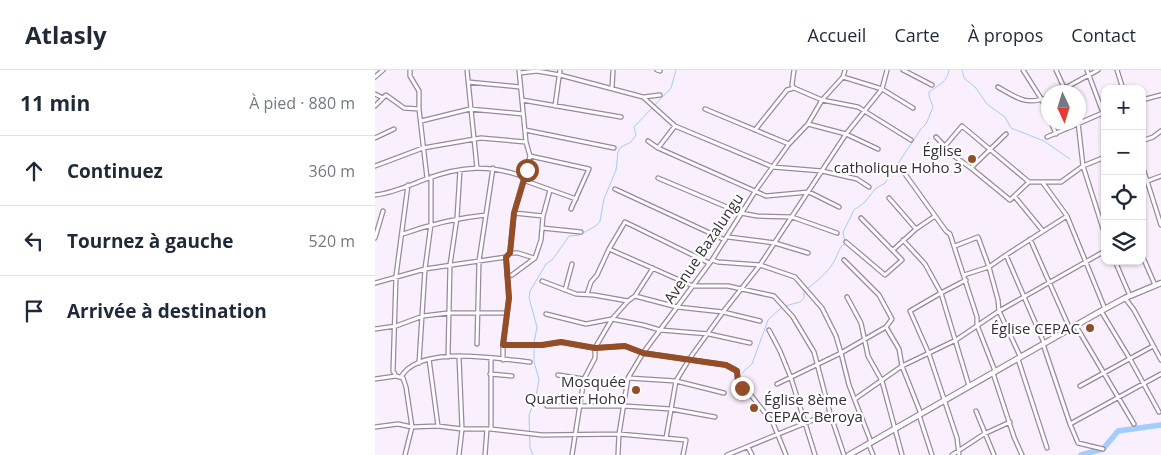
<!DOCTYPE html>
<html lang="fr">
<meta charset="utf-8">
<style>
body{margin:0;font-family:"Open Sans",sans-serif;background:#f6f6f7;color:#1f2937}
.controls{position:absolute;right:15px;top:15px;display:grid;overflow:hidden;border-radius:10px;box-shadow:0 1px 4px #0004}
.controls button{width:45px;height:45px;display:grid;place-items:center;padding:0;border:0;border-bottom:1px solid #e0e1e3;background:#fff;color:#1f2937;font:25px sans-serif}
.compass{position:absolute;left:666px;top:15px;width:45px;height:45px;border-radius:50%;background:#fff;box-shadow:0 1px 4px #0004;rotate:176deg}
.stop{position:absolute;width:15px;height:15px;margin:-11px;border:4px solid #944e27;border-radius:50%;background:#fff}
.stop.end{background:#944e27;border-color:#fff;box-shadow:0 1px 5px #0008}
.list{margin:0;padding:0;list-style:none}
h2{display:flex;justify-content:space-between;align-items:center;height:65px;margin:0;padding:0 20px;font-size:21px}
h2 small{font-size:16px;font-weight:400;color:#747a83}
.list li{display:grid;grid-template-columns:32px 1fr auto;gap:15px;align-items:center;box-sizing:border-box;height:70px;padding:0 20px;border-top:1px solid #e0e1e3}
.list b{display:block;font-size:19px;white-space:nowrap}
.list em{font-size:16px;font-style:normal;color:#747a83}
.icon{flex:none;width:28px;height:28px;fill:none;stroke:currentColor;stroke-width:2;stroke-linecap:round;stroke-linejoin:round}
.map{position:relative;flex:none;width:786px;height:385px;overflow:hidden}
header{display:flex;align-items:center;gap:30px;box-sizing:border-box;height:70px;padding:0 25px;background:#fff;border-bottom:1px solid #e0e1e3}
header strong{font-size:24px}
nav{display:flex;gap:28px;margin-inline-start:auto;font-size:18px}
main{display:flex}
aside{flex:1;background:#fff}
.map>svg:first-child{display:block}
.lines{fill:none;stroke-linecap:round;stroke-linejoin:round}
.stream{stroke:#a2cdfc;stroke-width:1}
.river{stroke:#a2cdfc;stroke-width:5.5}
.street-casing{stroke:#98899e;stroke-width:5.5}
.secondary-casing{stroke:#98899e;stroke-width:7}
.street{stroke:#fff;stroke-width:3}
.secondary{stroke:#fff;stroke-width:4.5}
.route{stroke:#944e27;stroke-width:6}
.poi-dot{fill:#944e27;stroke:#fff;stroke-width:2}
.labels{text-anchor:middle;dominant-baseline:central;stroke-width:4.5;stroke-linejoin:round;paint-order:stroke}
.poi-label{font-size:15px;fill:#352f38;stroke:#fff;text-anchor:end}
.street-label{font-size:15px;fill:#352f38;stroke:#fff}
</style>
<header>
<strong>Atlasly</strong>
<nav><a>Accueil</a><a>Carte</a><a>À propos</a><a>Contact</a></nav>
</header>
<main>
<aside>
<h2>11 min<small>À pied · 880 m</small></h2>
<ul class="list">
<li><svg class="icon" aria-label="ahead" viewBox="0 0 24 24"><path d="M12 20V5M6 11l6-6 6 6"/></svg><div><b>Continuez</b></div><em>360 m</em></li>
<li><svg class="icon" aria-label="left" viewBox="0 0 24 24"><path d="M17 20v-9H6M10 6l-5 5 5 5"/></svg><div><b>Tournez à gauche</b></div><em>520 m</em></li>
<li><svg class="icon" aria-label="arrive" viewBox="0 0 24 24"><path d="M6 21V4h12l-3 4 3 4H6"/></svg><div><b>Arrivée à destination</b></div></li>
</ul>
</aside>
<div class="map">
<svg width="786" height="385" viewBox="0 0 786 385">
<rect width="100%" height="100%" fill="#f9effd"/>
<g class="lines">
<path class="stream" d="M587,0L589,8L600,17L612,34L630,47L636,58L669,71L695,89
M410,236L425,232L429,228V221C441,212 452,204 460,190C463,183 464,178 470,173L468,162L479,140L490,132L500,119L510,113L546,59L551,54L558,37L554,26V22C563,15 572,13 574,0
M367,303L377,294L393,250L407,237
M158,385L155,378L154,345L161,327L164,309L159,292V273L162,257L154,228L155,221L171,194L178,189L194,166L204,165L221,156L225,151L229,129L241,100L243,82L246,77L256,72L261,65L259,57L296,18L301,0"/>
<path class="river" d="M706,385L728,379L743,361L786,355"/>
<g class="street-casing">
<path id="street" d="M35,0V6L44,21V39L52,108
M92,0L102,98
M282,0L285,1
M419,0L417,15L419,18L447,30L483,37L536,70
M528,0L557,15
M648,0L667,30L674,46
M681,0L691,22
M712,0L728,43L730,57
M742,0L748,19
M145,3L162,1L185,5L268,27L300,56L398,97L447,101L482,109L494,117
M0,7L8,0
M468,7L507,19L538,38
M93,12L145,17
M623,17C642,28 651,36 674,27
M237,18L238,0
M683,22L723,0
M0,24L8,28
M269,27L285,25
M147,30L246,47
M767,30L786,25
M0,36L11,25L29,38L44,39
M180,36L185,0
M330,39L414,74
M46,51L95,39L148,44
M676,52L681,64
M703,52L708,96L730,165
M433,54L471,64L503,79
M150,60L239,78
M380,60L412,20L419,18
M561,67L579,86L596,98L635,130L654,112H686L708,96L730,87
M672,67L730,42
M0,68L19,59
M273,71L283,78L391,126L434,122L464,137
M767,71L778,67L786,61
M570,76L587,56L654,112
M283,78L300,56
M155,86L214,99L196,139
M767,95L786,155
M0,96L48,78L100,69L106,68L151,72
M596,98L631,64
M530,104L571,161L575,164L602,247V255L620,301
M283,108L366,143L382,146L417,147L462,163
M148,110L201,129
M668,113L692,146L730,239
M767,113L786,106
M240,119L350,170
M0,125C18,123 35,115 51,109C86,96 115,94 149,107
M640,127L668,161
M514,128L541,159
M139,143L168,146
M167,158L206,162
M28,164C56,154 81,148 111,145
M353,167L400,173L433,183
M0,168L8,141
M655,169L695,259
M528,170L550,194L566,223L594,316
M471,172L510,205L527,190L486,148
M580,176L603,167L614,197L623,230L624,241L645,286
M234,179L318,216H353L399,226L418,247L439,282L455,343L469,385
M518,180L541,159L560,146
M135,183H143L159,188
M631,185L669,273
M767,185L780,215
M337,190L343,192L385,195L420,207L447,238L461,266L466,283L402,314
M469,190L504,225L517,249L511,257L466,283L474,315L496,372
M740,191L755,226
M589,205L614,197L631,185L692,146
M132,206L137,205L160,188L166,170L168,146L175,120
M167,211L201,224L219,225L253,231
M0,213L50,199L131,187L135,183L139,143L155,86L151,72L144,0
M190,220L197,194
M212,224L216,212L222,205L234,179L250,152L334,193
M260,226L302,237L348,242L385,251
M472,227L486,253L493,286L507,311L527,385
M750,228L759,240L786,290
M726,241L755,289L784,342
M171,244L211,254L237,249L268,255L285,260L334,264L375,273
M701,256L759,354
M511,257L524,279L527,296L546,344
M0,259L21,256L48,246L73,243H131
M394,260L405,281L416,308L440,385
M102,274L104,191L118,98
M668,274L695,354L703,373L728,379
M128,275H167L186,272L220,278L250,276L268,283L351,295L362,301L363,312L367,318L375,324L398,353L411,385
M73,287L75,195L82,148L85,100
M84,287L87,359L84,385
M116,288V359
M54,289L63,356
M643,289L672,378
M128,290V275L134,228L131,187
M44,293L50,199L56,154V107
M618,303L639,367L647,385
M115,304L137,306
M183,305L209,309
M26,307C45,274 123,289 155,292
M253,308L301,311L349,323
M0,309L21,306
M705,316L778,276
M480,329L527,296L581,270L624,241L730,181
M172,336H249L296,339L340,347
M601,341L619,385
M544,345L557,385
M695,354L786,304
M0,357L23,354L37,357L63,356L87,359H116L167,365L244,364L311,370L308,385
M291,368L301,311L315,288L348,242L385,195L471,64L507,19L512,0
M494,375L498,385
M373,377L377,385
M30,385L37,357L31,317L28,308L21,306L18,301L21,206L33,115
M110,385L112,359
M197,385L209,309L220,288V278L237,249L253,231L260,226L278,198
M243,385L244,364L253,308L268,283L337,190L381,120L414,74L433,54L447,30L468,7L470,0
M352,385L455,343
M577,385L609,364L635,352
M584,385L582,368L554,284L535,241L566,223L591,210"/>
</g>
<g class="secondary-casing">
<path id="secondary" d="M474,385L726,241L750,228L786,213"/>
</g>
<use href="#street" class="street"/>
<use href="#secondary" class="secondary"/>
</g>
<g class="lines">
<path class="route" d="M152,100L139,143L135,183L131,187L134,228L128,275H167L186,272L220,278L250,276L268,283L351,295L362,301L363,312L367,318"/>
</g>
<g class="poi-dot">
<circle cx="597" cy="89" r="5"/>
<circle cx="715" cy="258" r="5"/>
<circle cx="261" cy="320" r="5"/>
<circle cx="379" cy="338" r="5"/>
</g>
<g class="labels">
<g class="poi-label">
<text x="587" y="80">Église<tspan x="587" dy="17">catholique Hoho 3</tspan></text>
<text x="705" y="258">Église CEPAC</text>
<text x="251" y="311">Mosquée<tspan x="251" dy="17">Quartier Hoho</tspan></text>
<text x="389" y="329" text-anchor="start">Église 8ème<tspan x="389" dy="17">CEPAC Beroya</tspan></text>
</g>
<g class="street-label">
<text transform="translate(328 178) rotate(-56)">Avenue Bazalungu</text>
</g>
</g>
</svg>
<div class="controls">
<button>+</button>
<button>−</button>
<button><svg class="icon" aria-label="locate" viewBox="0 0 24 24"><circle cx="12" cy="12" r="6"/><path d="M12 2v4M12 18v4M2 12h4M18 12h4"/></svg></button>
<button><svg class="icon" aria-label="layers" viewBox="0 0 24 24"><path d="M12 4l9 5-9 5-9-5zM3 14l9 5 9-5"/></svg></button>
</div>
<svg class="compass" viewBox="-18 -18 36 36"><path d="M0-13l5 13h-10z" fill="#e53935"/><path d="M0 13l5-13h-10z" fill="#747a83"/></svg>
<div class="stop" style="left:152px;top:100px"></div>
<div class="stop end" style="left:367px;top:318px"></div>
</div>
</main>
